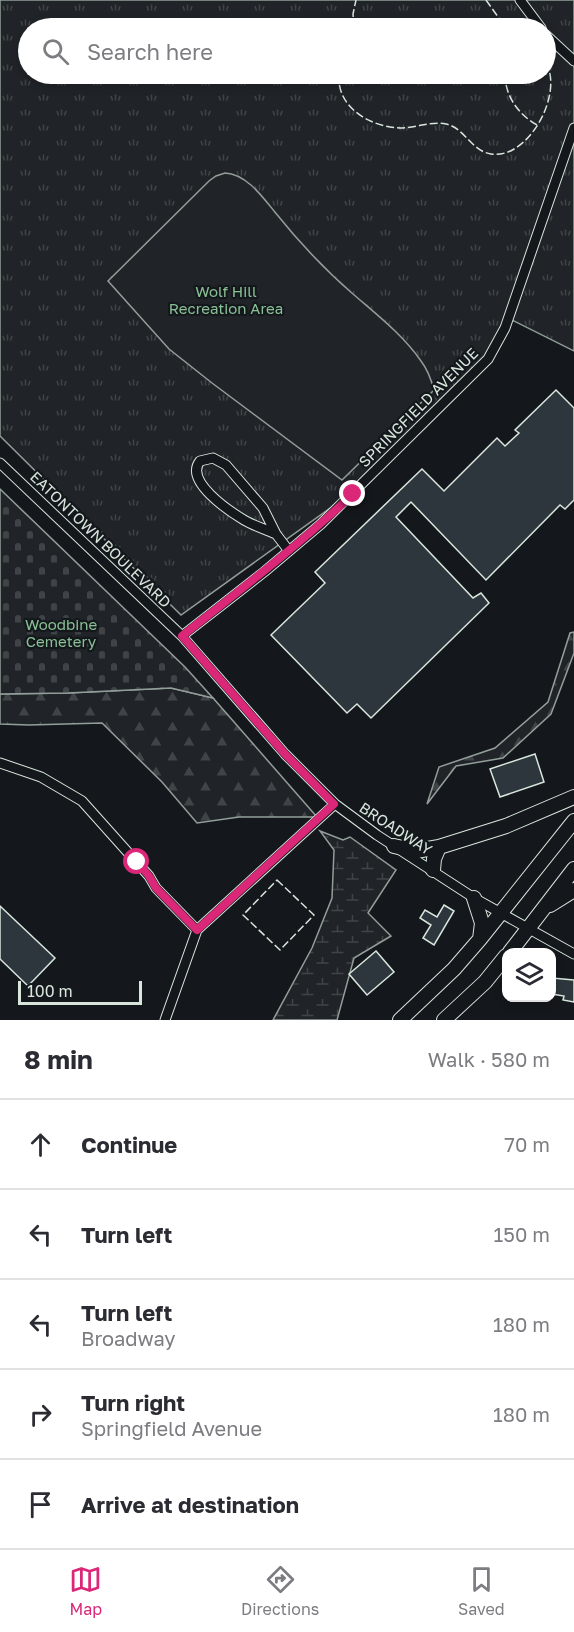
<!DOCTYPE html>
<meta charset="utf-8">
<style>
body{margin:0;font-family:"Golos Text",sans-serif;background:#f2f2f3;color:#2b2b33}
.controls{position:absolute;right:18px;bottom:18px;display:grid;overflow:hidden;border-radius:12px;box-shadow:0 3px 9px #0003}
.controls button{width:54px;height:54px;display:grid;place-items:center;padding:0;border:0;border-bottom:2px solid #e1e1e2;background:#fff;color:#2b2b33;font:30px sans-serif}
.scale{position:absolute;left:18px;bottom:15px;width:124px;box-sizing:border-box;padding-left:6px;border:3px solid #d8e6dc;border-top:0;font-size:16px;line-height:21px;white-space:nowrap;color:#d8e6dc;-webkit-text-stroke:4px #14181c;paint-order:stroke}
.stop{position:absolute;width:18px;height:18px;margin:-14px;border:4px solid #db2777;border-radius:50%;background:#fff}
.stop.end{background:#db2777;border-color:#fff;box-shadow:0 2px 6px #0008}
.list{margin:0;padding:0;list-style:none}
h2{display:flex;justify-content:space-between;align-items:center;height:78px;margin:0;padding:0 24px;font-size:26px}
h2 small{font-size:20px;font-weight:400;color:#7c7c81}
.list li{display:grid;grid-template-columns:39px 1fr auto;gap:18px;align-items:center;box-sizing:border-box;height:90px;padding:0 24px;border-top:2px solid #e1e1e2}
.list b{display:block;font-size:22px;white-space:nowrap}
.list p{margin:0;font-size:20px;white-space:nowrap;color:#7c7c81}
.list em{font-size:20px;font-style:normal;color:#7c7c81}
.icon{flex:none;width:33px;height:33px;fill:none;stroke:currentColor;stroke-width:2;stroke-linecap:round;stroke-linejoin:round}
.map{position:relative;flex:none;width:574px;height:1020px;overflow:hidden}
.search{position:absolute;background:#fff;box-shadow:0 3px 9px #0003;left:18px;right:18px;top:18px;height:66px;display:flex;align-items:center;gap:15px;box-sizing:border-box;padding:0 21px;border-radius:33px;color:#7c7c81;font-size:22px}
.sheet{height:528px;background:#fff}
nav{display:flex;justify-content:space-around;align-items:center;box-sizing:border-box;height:84px;border-top:2px solid #e1e1e2;background:#fff;font-size:16px;color:#7c7c81}
nav a{display:grid;justify-items:center;gap:3px}
nav .on{color:#db2777}
.map>svg:first-child{display:block}
.forest{fill:url(#forest-firs);stroke:#939e99;stroke-width:1.5}
.wetland{fill:url(#wetland-marsh);stroke:#939e99;stroke-width:1.5}
.cemetery{fill:url(#cemetery-stones);stroke:#939e99;stroke-width:1.5}
.park{fill:url(#park-tufts);stroke:#939e99;stroke-width:1.5;fill-rule:evenodd}
.pitch{fill:#202428;stroke:#939e99;stroke-width:1.5}
.building{fill:#2c363c;stroke:#d8e6dc;stroke-width:1.5}
.lines{fill:none;stroke-linecap:round;stroke-linejoin:round}
.minor-casing{stroke:#d8e6dc;stroke-width:11}
.highway-casing{stroke:#d8e6dc;stroke-width:16}
.minor{stroke:#14181c;stroke-width:9}
.highway{stroke:#14181c;stroke-width:14}
.fence{stroke:#d8e6dc;stroke-width:1.5;stroke-dasharray:8 3;stroke-linecap:butt}
.route{stroke:#db2777;stroke-width:8}
.labels{text-anchor:middle;dominant-baseline:central;stroke-width:4.5;stroke-linejoin:round;paint-order:stroke}
.park-label{font-size:15px;fill:#8ac095;stroke:#14181c}
.street-label{font-size:15px;fill:#d8e6dc;stroke:#14181c}
</style>
<div class="map">
<svg width="574" height="1020" viewBox="0 0 574 1020">
<defs>
<pattern id="forest-firs" width="22" height="20" patternUnits="userSpaceOnUse" patternTransform="scale(1.5)"><rect width="22" height="20" fill="#202428"/><path d="M5 1l3.5 6h-7zM16 11l3.5 6h-7z" fill="#404447"/></pattern>
<pattern id="wetland-marsh" width="20" height="14" patternUnits="userSpaceOnUse" patternTransform="scale(1.5)"><rect width="20" height="14" fill="#202428"/><path d="M1 5h8M5 5V1M11 12h8M15 12V8" fill="none" stroke="#404447"/></pattern>
<pattern id="cemetery-stones" width="16" height="16" patternUnits="userSpaceOnUse" patternTransform="scale(1.5)"><rect width="16" height="16" fill="#202428"/><path d="M2 7V4a2 2 0 0 1 4 0v3zM10 15v-3a2 2 0 0 1 4 0v3z" fill="#404447"/></pattern>
<pattern id="park-tufts" width="24" height="20" patternUnits="userSpaceOnUse" patternTransform="scale(1.5)"><rect width="24" height="20" fill="#202428"/><path d="M3 7l-1-3M5 7V3M7 7l1-3M15 17l-1-3M17 17v-4M19 17l1-3" fill="none" stroke="#404447"/></pattern>
</defs>
<rect width="100%" height="100%" fill="#14181c"/>
<path class="forest" d="M574,632V653L551,714L503,758L456,766L427,804L439,767L495,748L548,702L570,633Z
M171,688L213,698L317,817H239L197,823L162,782L102,723L29,725L0,724V694L68,693Z"/>
<path class="wetland" d="M320,831L343,840L350,837L396,870L368,913L391,936L354,958L337,1020H273L312,948L332,898L334,850Z"/>
<path class="cemetery" d="M0,489L185,667L213,698L171,688L68,693L0,694Z"/>
<path class="park" d="M0,0H574V351L508,318L486,359L354,491L181,615L0,436ZM28,28H546V74H28Z"/>
<path class="pitch" d="M225,173C246,174 262,196 274,211C298,241 324,269 353,294C376,314 403,335 421,361C428,370 431,379 434,390L342,480L212,383L169,349L108,281L209,181L216,176Z"/>
<path class="building" d="M556,390L574,408V500L565,509L560,505L486,580L411,502L396,517L473,598L481,593L489,603L371,718L357,704L347,713L271,635L325,583L315,572L422,469L444,491L497,438L505,446L519,433L515,430Z
M535,754L544,782L500,797L490,769Z
M444,905L454,911L434,945L423,938L431,925L420,918L425,910L437,917Z
M0,906L55,958L28,986L0,959Z
M376,951L394,972L367,995L349,974Z
M552,978L574,980V1002L563,1000L564,996L552,994Z"/>
<g class="lines">
<g class="minor-casing">
<path id="minor" d="M520,0L541,28
M546,35L574,61
M0,463L182,636L285,754L335,804L377,835L474,898L574,954
M276,534C265,529 254,526 244,520C229,511 184,481 200,461L213,458L226,465L263,508L276,534L289,551
M182,636L264,572L321,524L488,359L505,328L574,128
M0,763L41,777L82,801L149,876L156,888L197,930
M165,1020L197,930L335,804"/>
</g>
<g class="highway-casing">
<path id="highway" d="M394,846L416,851L439,847L506,826L574,797
M433,870L434,859L439,847
M474,898L482,923L480,939
M550,905L574,890
M510,952L574,869
M400,1020L454,969L480,939L574,821
M444,1020L485,982L506,956"/>
</g>
<use href="#minor" class="minor"/>
<use href="#highway" class="highway"/>
<path class="fence" d="M486,0L506,28
M354,28L353,14L356,0
M339,74C336,107 370,127 400,128C416,128 430,121 446,124C465,128 471,151 491,154C528,160 564,94 546,63
M505,74C505,96 518,114 537,125
M277,880L314,915L280,950L243,915Z"/>
</g>
<g class="lines">
<path class="route" d="M137,862L149,876L156,888L197,930L334,804L285,754L182,636C240,590 299,545 353,494"/>
</g>
<g class="labels">
<g class="park-label">
<text x="226" y="291">Wolf Hill<tspan x="226" dy="17">Recreation Area</tspan></text>
<text x="61" y="624">Woodbine<tspan x="61" dy="17">Cemetery</tspan></text>
</g>
<g class="street-label">
<text transform="translate(418 407) rotate(-45)">SPRINGFIELD AVENUE</text>
<text transform="translate(101 539) rotate(44)">EATONTOWN BOULEVARD</text>
<text transform="translate(396 828) rotate(33)">BROADWAY</text>
</g>
</g>
</svg>
<div class="controls">
<button><svg class="icon" aria-label="layers" viewBox="0 0 24 24"><path d="M12 4l9 5-9 5-9-5zM3 14l9 5 9-5"/></svg></button>
</div>
<div class="scale">100 m</div>
<div class="stop" style="left:137px;top:862px"></div>
<div class="stop end" style="left:353px;top:494px"></div>
<div class="search"><svg class="icon" aria-label="search" viewBox="0 0 24 24"><circle cx="10" cy="10" r="6"/><path d="M15 15l6 6"/></svg>Search here</div>
</div>
<section class="sheet">
<h2>8 min<small>Walk · 580 m</small></h2>
<ul class="list">
<li><svg class="icon" aria-label="ahead" viewBox="0 0 24 24"><path d="M12 20V5M6 11l6-6 6 6"/></svg><div><b>Continue</b></div><em>70 m</em></li>
<li><svg class="icon" aria-label="left" viewBox="0 0 24 24"><path d="M17 20v-9H6M10 6l-5 5 5 5"/></svg><div><b>Turn left</b></div><em>150 m</em></li>
<li><svg class="icon" aria-label="left" viewBox="0 0 24 24"><path d="M17 20v-9H6M10 6l-5 5 5 5"/></svg><div><b>Turn left</b><p>Broadway</p></div><em>180 m</em></li>
<li><svg class="icon" aria-label="right" viewBox="0 0 24 24"><path d="M7 20v-9h11M14 6l5 5-5 5"/></svg><div><b>Turn right</b><p>Springfield Avenue</p></div><em>180 m</em></li>
<li><svg class="icon" aria-label="arrive" viewBox="0 0 24 24"><path d="M6 21V4h12l-3 4 3 4H6"/></svg><div><b>Arrive at destination</b></div></li>
</ul>
</section>
<nav>
<a class="on"><svg class="icon" aria-label="map" viewBox="0 0 24 24"><path d="M3 6l6-2 6 2 6-2v14l-6 2-6-2-6 2zM9 4v14M15 6v14"/></svg>Map</a>
<a><svg class="icon" aria-label="directions" viewBox="0 0 24 24"><path d="M12 3l9 9-9 9-9-9zM9 14v-3h6M13 9l2 2-2 2"/></svg>Directions</a>
<a><svg class="icon" aria-label="saved" viewBox="0 0 24 24"><path d="M7 4h10v16l-5-4-5 4z"/></svg>Saved</a>
</nav>
